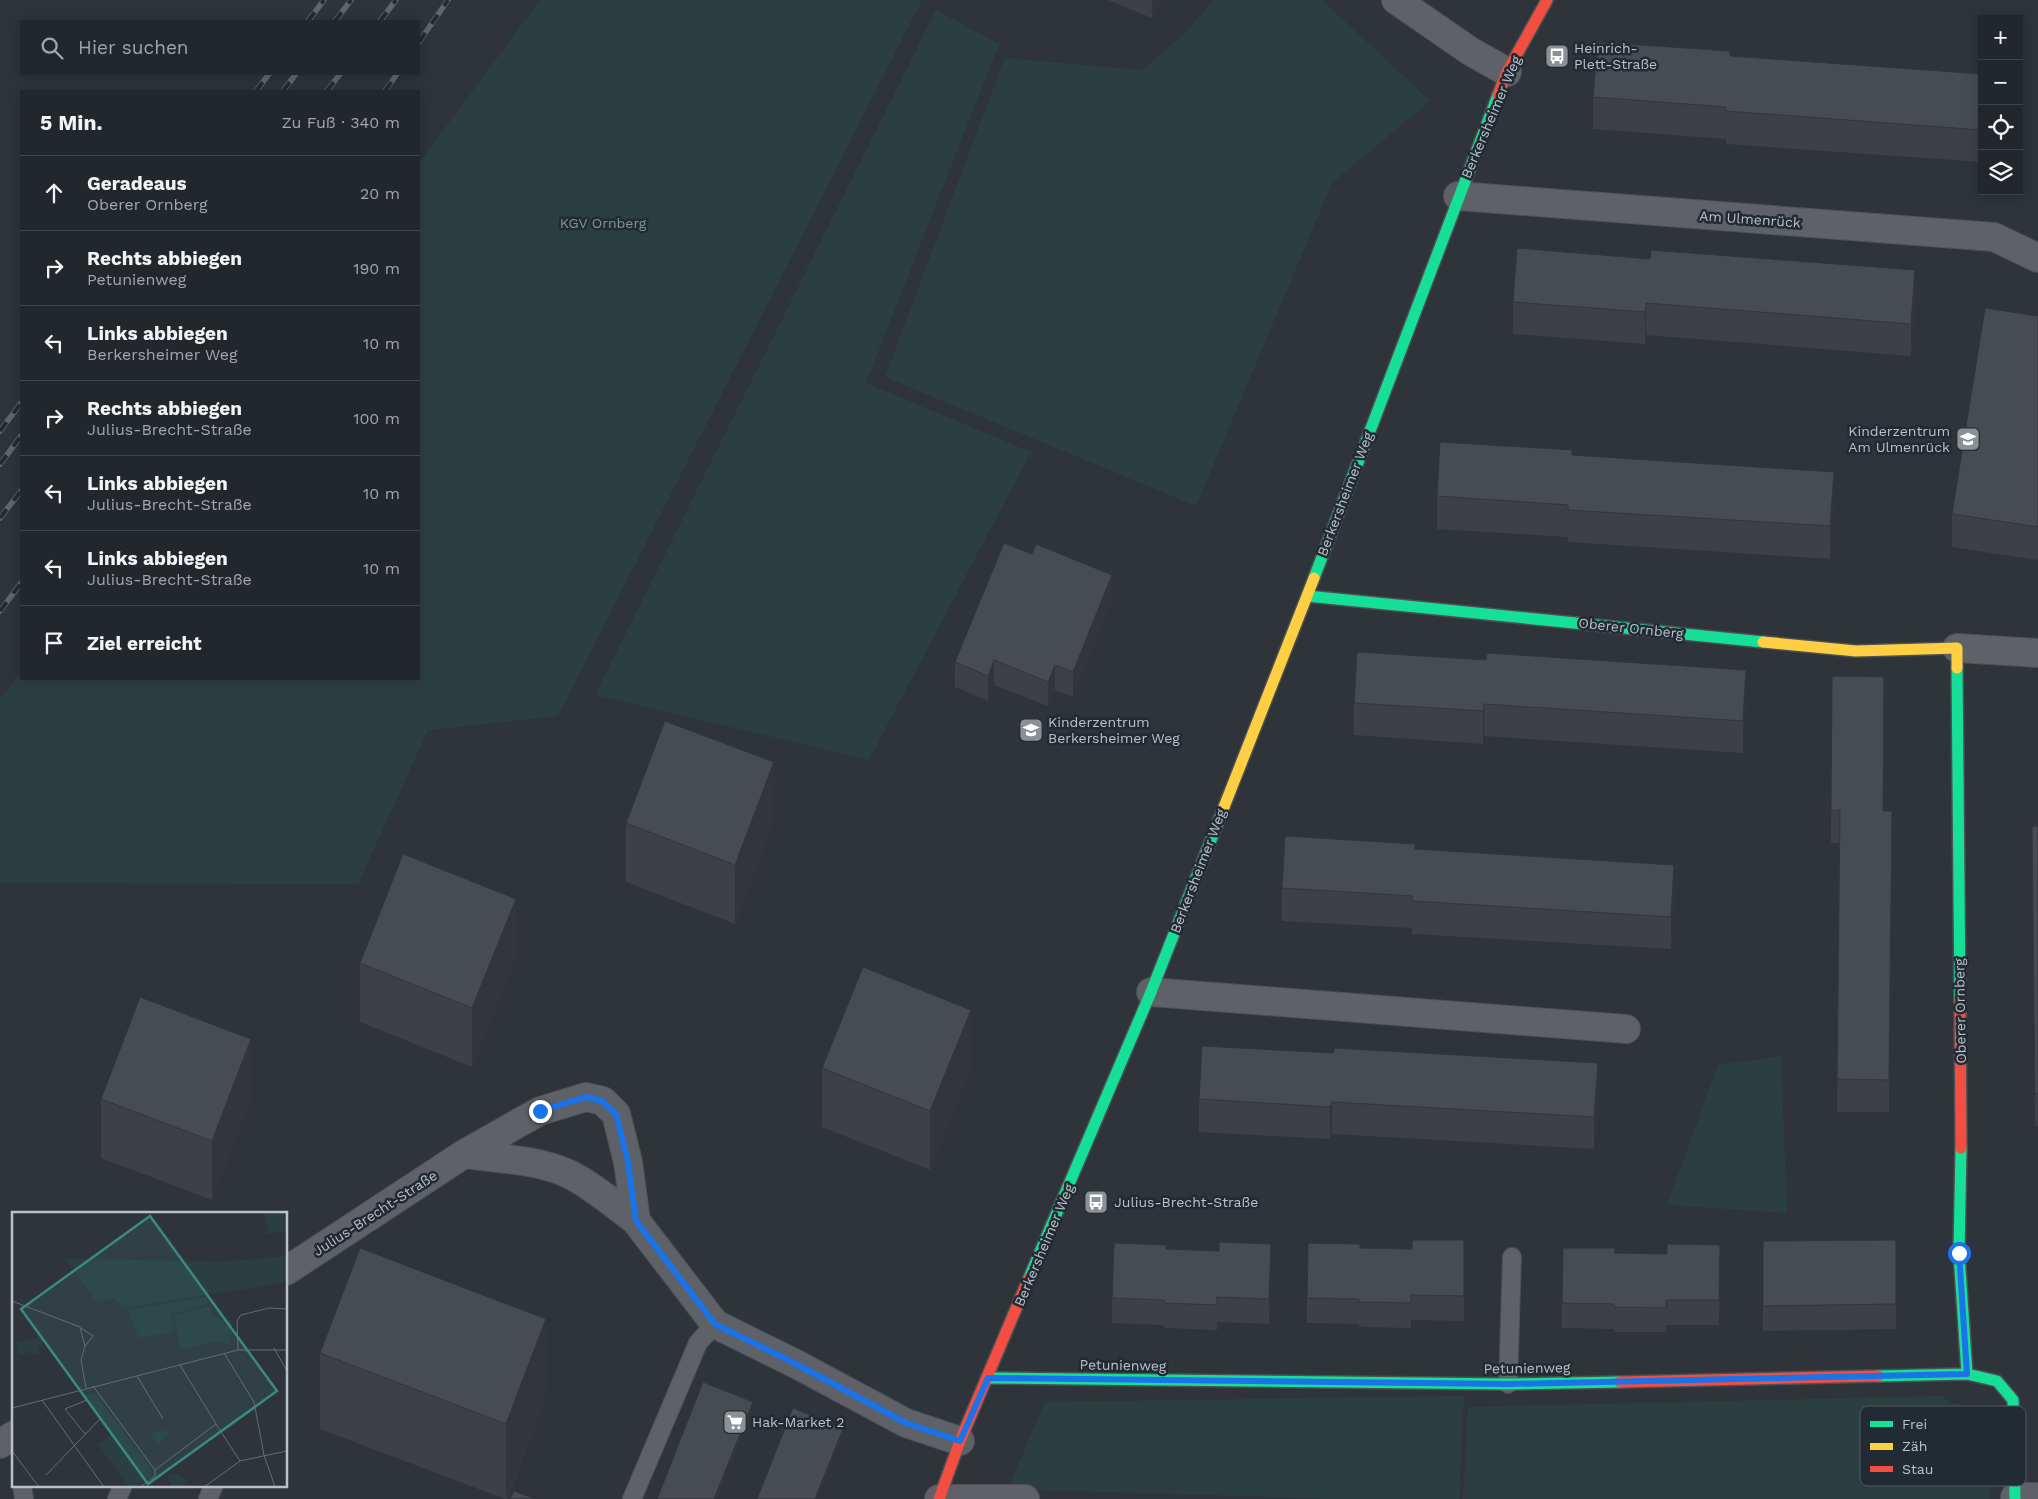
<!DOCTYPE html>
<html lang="de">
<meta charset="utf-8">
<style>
body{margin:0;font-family:"Work Sans",sans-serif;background:#2e3338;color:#f1f3f6}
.controls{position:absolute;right:15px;top:15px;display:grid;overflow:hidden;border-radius:0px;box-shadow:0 2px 12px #0003}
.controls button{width:45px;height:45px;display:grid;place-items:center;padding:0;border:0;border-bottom:1px solid #3f4448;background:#22272c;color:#f1f3f6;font:25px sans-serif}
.stop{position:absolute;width:15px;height:15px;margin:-11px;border:4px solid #1a73e8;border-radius:50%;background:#fff}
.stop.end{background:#1a73e8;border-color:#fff;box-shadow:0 1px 5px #0008}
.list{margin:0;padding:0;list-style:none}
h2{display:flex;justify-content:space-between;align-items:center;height:65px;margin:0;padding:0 20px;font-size:21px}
h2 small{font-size:16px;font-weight:400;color:#a2a5a9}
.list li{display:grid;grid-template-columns:32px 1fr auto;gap:15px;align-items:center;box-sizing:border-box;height:75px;padding:0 20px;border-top:1px solid #3f4448}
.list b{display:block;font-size:19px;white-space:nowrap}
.list p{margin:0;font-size:16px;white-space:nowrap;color:#a2a5a9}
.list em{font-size:16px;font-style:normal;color:#a2a5a9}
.icon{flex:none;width:28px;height:28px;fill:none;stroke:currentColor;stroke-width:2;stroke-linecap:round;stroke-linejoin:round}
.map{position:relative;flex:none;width:2038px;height:1499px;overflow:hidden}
.search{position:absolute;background:#22272c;box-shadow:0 2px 12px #0003;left:20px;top:20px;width:400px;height:55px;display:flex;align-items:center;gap:12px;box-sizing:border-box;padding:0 18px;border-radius:0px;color:#a2a5a9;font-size:19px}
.panel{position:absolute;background:#22272c;box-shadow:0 2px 12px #0003;left:20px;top:90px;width:400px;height:590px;border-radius:0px}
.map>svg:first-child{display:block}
.green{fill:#2c3f40}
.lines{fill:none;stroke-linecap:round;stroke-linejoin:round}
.lane-casing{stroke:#4c5054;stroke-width:20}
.street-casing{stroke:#4c5054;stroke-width:30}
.fast-casing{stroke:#4c5054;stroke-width:14}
.slow-casing{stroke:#4c5054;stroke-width:14}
.jam-casing{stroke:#4c5054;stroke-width:14}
.lane{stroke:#5e6268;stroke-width:18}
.street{stroke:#5e6268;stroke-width:28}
.fast{stroke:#16e098;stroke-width:11}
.slow{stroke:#ffcf43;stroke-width:11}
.jam{stroke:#f24e42;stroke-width:11}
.rail-casing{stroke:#62666b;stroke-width:5.5}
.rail{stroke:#222b34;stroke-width:4;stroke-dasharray:11;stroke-linecap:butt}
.wall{fill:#3d4147}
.shaded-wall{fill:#323539}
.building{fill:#474c52;stroke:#323539}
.route{stroke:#1a73e8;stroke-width:6}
.labels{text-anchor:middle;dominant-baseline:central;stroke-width:5;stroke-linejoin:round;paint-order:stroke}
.poi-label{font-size:14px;fill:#bac1c9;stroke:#222b34;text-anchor:start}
.street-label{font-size:14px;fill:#bac1c9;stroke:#222b34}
.park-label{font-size:14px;fill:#7a9d81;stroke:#222b34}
.inset-road{fill:none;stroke:#666c73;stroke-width:1}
.view{fill:#3a8985;fill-opacity:0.15;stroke:#3a8985;stroke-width:2.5}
.inset-edge{fill:none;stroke:#bac1c9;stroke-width:2.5}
.key{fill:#222b34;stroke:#505861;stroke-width:1}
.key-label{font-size:14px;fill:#bac1c9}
</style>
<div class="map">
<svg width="2038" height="1499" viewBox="0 0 2038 1499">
<rect width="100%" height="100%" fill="#2e343a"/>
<path class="green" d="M540,0H922L558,716L428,730L358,884L0,883V699L21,672V679H419V163Z
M1214,0H1322L1430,101L1332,183L1196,506L885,377L1005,58L1143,70L1186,32Z
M936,10L999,44L866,383L1031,452L869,760L595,695Z
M1781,1056L1787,1213L1667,1205L1718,1065Z
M1464,1396L1459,1499H1338L1008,1489L1045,1402Z
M1942,1396L1991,1429L1989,1499H1463L1468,1407Z"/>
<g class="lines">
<g class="lane-casing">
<path id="lane" d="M1508,1384L1512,1257
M22,1485L24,1499
M117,1499L123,1485
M208,1499L214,1485
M632,1499L698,1343L715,1324"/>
</g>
<g class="street-casing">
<path id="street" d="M1396,0L1470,51L1507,72
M1458,196L1994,237L2038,258
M1957,648L2038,653
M1151,992L1626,1029
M464,1154L540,1111L586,1097L603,1101L616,1114L628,1162L636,1221L715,1324L798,1365L906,1423L960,1441
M286,1271L464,1154C498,1159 537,1159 569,1174C593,1186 615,1205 636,1221
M0,1444L14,1435
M2015,1497H2038
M939,1499H1025"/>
</g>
<g class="fast-casing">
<path id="fast" d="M1314,578L1498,95
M1307,596L1763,642
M1957,668L1960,1000
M1961,1148L1959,1253L1967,1374
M1029,1278L1151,992L1224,807
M1878,1376L1967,1374L1997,1381L2013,1400L2015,1499
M988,1378L1508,1384L1620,1382"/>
</g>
<g class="slow-casing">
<path id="slow" d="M1763,642L1856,651L1957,648V668
M1224,807L1314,578"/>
</g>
<g class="jam-casing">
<path id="jam" d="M1498,95L1507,72L1547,0
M1960,1000L1961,1148
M1620,1382L1878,1376
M939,1499L960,1441L1029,1278"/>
</g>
<use href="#lane" class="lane"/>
<use href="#street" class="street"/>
<use href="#fast" class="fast"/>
<use href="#slow" class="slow"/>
<use href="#jam" class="jam"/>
<g class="rail-casing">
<path id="rail" d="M308,21L324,0
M335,21L351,0
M380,21L396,0
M419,42L448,0
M256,91L269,74
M283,91L296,74
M327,91L340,74
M385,91L397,74
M0,431L21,403
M0,464L21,436
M0,518L21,491
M0,611L21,583"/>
</g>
<use href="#rail" class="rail"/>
</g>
<path class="wall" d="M1108,0H1159L1152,18Z
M1730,56L1982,74V162L1726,144V139L1593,129V97Z
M1513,302L1915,303L1911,356L1646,335L1645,344L1513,334Z
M2038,316V560L1952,547V514Z
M1572,455L1834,504L1830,559L1568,542V537L1437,529V496Z
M1112,600L1073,697L1055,690L1048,706L994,685L988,701L955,687V662Z
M1832,676L1884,811H1892L1889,1112H1837L1839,843H1831Z
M1746,702L1743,753L1484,736L1483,744L1354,735V703Z
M774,822L735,924L626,882V823Z
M2038,826V1126H2035L2032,858Z
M1415,849L1674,897L1671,949L1412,934V928L1282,921V888Z
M516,958L472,1067L360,1022V963Z
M822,1068L971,1069L930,1170L822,1127Z
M1598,1095L1594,1149L1332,1134L1330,1139L1199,1132V1099Z
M251,1098L212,1200L101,1158V1099Z
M1464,1240V1321L1411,1320V1328L1359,1327V1324L1307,1323V1298L1360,1248L1412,1249Z
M1896,1240V1329L1763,1331V1241Z
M1167,1249L1271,1269L1269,1324L1217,1322V1330L1165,1328L1164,1325L1112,1323V1298Z
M1615,1253L1720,1270L1719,1325H1666V1332H1614V1329L1562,1328V1303Z
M320,1353L546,1395L507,1499H505L320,1429Z"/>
<path class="shaded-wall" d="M1152,0H1159L1152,18Z
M1915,270V303L1911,356V324Z
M1646,303V335L1645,344V312Z
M1834,472V504L1830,559V526Z
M1112,575V600L1073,697V672Z
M994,660V685L988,701V676Z
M1055,665V690L1048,706V682Z
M1746,670V702L1743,753V721Z
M1484,704V736L1483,744V711Z
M774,762V822L735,924V865Z
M1674,865V897L1671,949V917Z
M516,899V958L472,1067V1008Z
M971,1010V1069L930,1170V1111Z
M251,1039V1098L212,1200V1141Z
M1598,1063V1095L1594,1149V1117Z
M1332,1102V1134L1330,1139V1107Z
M1271,1244V1269L1269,1324V1299Z
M546,1319V1395L506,1499V1424Z
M753,1402V1410L718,1499H714Z
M843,1429V1437L818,1499H815Z"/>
<path class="building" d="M1598,42L1730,51V56L1982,74V130L1726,111V107L1593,97Z
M1517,248L1650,259L1651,250L1915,270L1911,324L1646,303L1645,312L1513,302Z
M1985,308L2038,316V527L1952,514Z
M1440,442L1572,450V455L1834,472L1830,526L1568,510V505L1437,496Z
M1004,543L1032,554L1036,544L1112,575L1073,672L1055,665L1048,682L994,660L988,676L955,662Z
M1357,652L1486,660L1487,653L1746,670L1743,721L1484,704L1483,711L1354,703Z
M1832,676L1884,677L1883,811H1892L1889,1080L1837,1079L1840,810L1831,811Z
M665,721L774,762L735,865L626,823Z
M2032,826H2038V1094H2035Z
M1285,836L1415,844V849L1674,865L1671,917L1412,901V896L1282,888Z
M403,854L516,899L472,1008L360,963Z
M863,967L971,1010L930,1111L822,1068Z
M140,997L251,1039L212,1141L101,1099Z
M1202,1046L1333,1053L1335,1048L1598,1063L1594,1117L1332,1102L1330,1107L1199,1099Z
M1412,1240H1464V1296L1411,1295V1303L1359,1302V1299L1307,1298L1308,1243L1360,1244V1248L1412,1249Z
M1896,1240V1304L1763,1306V1241Z
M1219,1242L1271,1244L1269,1299L1217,1297V1305L1165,1303L1164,1300L1112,1298L1114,1243L1167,1245L1166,1249L1219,1251Z
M1667,1244L1720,1245L1719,1300H1666V1308L1614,1307V1304L1562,1303L1563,1248H1615V1253L1667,1254Z
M360,1248L546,1319L506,1424L320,1353Z
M703,1382L753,1402L714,1499H657Z
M793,1408L843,1429L815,1499H757Z
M514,1491L535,1499H510Z"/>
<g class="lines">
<path class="route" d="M540,1111L586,1097L602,1101L616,1114L628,1162L636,1221L715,1324L798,1365L906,1423L960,1441L988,1378L1508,1384L1967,1374L1959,1253"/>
</g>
<defs>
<g id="bus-square" transform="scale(1.25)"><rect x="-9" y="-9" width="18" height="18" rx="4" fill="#899097" stroke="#222b34"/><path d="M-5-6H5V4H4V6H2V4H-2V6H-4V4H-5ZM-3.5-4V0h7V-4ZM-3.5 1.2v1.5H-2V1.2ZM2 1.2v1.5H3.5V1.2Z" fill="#fff"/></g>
<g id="school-square" transform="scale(1.25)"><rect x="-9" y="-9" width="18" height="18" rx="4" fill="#899097" stroke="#222b34"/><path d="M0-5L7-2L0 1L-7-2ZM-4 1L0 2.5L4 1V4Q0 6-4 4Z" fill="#fff"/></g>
<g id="supermarket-square" transform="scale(1.25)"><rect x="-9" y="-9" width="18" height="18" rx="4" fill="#899097" stroke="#222b34"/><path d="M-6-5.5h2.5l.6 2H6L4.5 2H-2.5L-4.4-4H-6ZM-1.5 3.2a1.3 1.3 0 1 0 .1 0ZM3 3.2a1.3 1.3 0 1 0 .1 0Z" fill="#fff"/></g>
</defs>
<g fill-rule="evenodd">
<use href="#bus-square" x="1557" y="56"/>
<use href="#school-square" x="1968" y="439"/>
<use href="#school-square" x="1031" y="730"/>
<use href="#bus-square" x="1096" y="1202"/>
<use href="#supermarket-square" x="735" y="1422"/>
</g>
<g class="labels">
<g class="poi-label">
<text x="1574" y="48">Heinrich-<tspan x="1574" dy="16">Plett-Straße</tspan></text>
<text x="1950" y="431" text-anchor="end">Kinderzentrum<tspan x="1950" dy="16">Am Ulmenrück</tspan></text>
<text x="1048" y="722">Kinderzentrum<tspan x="1048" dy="16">Berkersheimer Weg</tspan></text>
<text x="1114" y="1202">Julius-Brecht-Straße</text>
<text x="752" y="1422">Hak-Market 2</text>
</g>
<g class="street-label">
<text transform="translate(1491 117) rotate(-67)">Berkersheimer Weg</text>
<text transform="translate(1750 219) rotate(4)">Am Ulmenrück</text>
<text transform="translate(1345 494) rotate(-69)">Berkersheimer Weg</text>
<text transform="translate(1631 628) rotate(6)">Oberer Ornberg</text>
<text transform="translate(1198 871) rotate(-69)">Berkersheimer Weg</text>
<text transform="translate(1960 1011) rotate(-91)">Oberer Ornberg</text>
<text transform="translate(375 1213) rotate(-33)">Julius-Brecht-Straße</text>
<text transform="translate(1044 1245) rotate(-67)">Berkersheimer Weg</text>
<text transform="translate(1123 1365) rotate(1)">Petunienweg</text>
<text transform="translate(1527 1368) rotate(-1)">Petunienweg</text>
</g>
<g class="park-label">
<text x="603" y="223">KGV Ornberg</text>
</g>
</g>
<g transform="translate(12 1212)">
<rect width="275" height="275" fill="#2e343a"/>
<path d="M251,0H275V19L252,22L257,17ZM275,44V70L111,96L102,86L84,90L53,46L210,50ZM195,85L196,92L159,102L163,120L127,126L115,98ZM196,94L203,106L221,109L218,133L205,129L169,138L161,103ZM29,125L31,135L26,136L28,142L21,143L20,140L7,143L4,131ZM83,181L139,257V264L123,275H116L86,232L100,223L73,183ZM154,218L158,222L145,233L138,222ZM158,261L169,264L176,268L169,275H161L155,266Z" fill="#2c3f40"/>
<path class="inset-road" d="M0,89L68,115L73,134M69,116L81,124L73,134L69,148L74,176M262,136L275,159M226,138L225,109L229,103L257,96L275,97M212,141L242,190L252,243L263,275M125,164L151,207M81,174L143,258V264L128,275M30,188L92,275M0,196L226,138H275M73,222L53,197L75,188M0,239L27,275M228,249L275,239M143,258L204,212L168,153M34,263L88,207L68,178M192,275L228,249L204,212"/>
<path class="view" d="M138,4L265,179L136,272L9,97Z"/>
<rect width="275" height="275" class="inset-edge"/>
</g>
<rect x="1860" y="1406" width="166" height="80" rx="8" class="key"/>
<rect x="1870" y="1421" width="23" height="6" fill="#16e098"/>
<rect x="1870" y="1443" width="23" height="7" fill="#ffcf43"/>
<rect x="1870" y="1466" width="23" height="6" fill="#f24e42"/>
<g class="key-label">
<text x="1902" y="1429">Frei</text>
<text x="1902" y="1451">Zäh</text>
<text x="1902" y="1474">Stau</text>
</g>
</svg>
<div class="controls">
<button>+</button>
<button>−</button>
<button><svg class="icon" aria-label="locate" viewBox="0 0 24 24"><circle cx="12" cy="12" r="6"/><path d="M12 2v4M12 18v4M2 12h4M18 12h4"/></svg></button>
<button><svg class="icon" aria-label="layers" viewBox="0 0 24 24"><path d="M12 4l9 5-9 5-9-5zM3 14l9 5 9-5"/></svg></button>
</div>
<div class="stop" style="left:1959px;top:1253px"></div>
<div class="stop end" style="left:540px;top:1111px"></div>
<div class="search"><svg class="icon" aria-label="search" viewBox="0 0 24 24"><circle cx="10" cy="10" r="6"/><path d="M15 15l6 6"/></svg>Hier suchen</div>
<section class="panel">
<h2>5 Min.<small>Zu Fuß · 340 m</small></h2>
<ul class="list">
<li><svg class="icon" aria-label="ahead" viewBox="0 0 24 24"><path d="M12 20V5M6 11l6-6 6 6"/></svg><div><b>Geradeaus</b><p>Oberer Ornberg</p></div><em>20 m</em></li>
<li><svg class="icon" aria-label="right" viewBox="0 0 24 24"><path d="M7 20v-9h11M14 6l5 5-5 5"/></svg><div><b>Rechts abbiegen</b><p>Petunienweg</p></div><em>190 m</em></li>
<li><svg class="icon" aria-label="left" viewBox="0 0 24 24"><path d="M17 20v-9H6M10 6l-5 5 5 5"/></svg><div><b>Links abbiegen</b><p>Berkersheimer Weg</p></div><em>10 m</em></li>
<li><svg class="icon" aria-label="right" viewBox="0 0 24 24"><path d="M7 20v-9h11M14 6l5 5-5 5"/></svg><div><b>Rechts abbiegen</b><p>Julius-Brecht-Straße</p></div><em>100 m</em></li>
<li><svg class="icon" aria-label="left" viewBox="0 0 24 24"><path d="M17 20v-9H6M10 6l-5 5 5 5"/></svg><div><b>Links abbiegen</b><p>Julius-Brecht-Straße</p></div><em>10 m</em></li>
<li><svg class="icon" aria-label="left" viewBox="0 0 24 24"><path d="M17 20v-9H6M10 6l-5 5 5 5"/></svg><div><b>Links abbiegen</b><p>Julius-Brecht-Straße</p></div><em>10 m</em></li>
<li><svg class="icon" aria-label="arrive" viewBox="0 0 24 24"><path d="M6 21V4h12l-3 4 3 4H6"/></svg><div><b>Ziel erreicht</b></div></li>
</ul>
</section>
</div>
